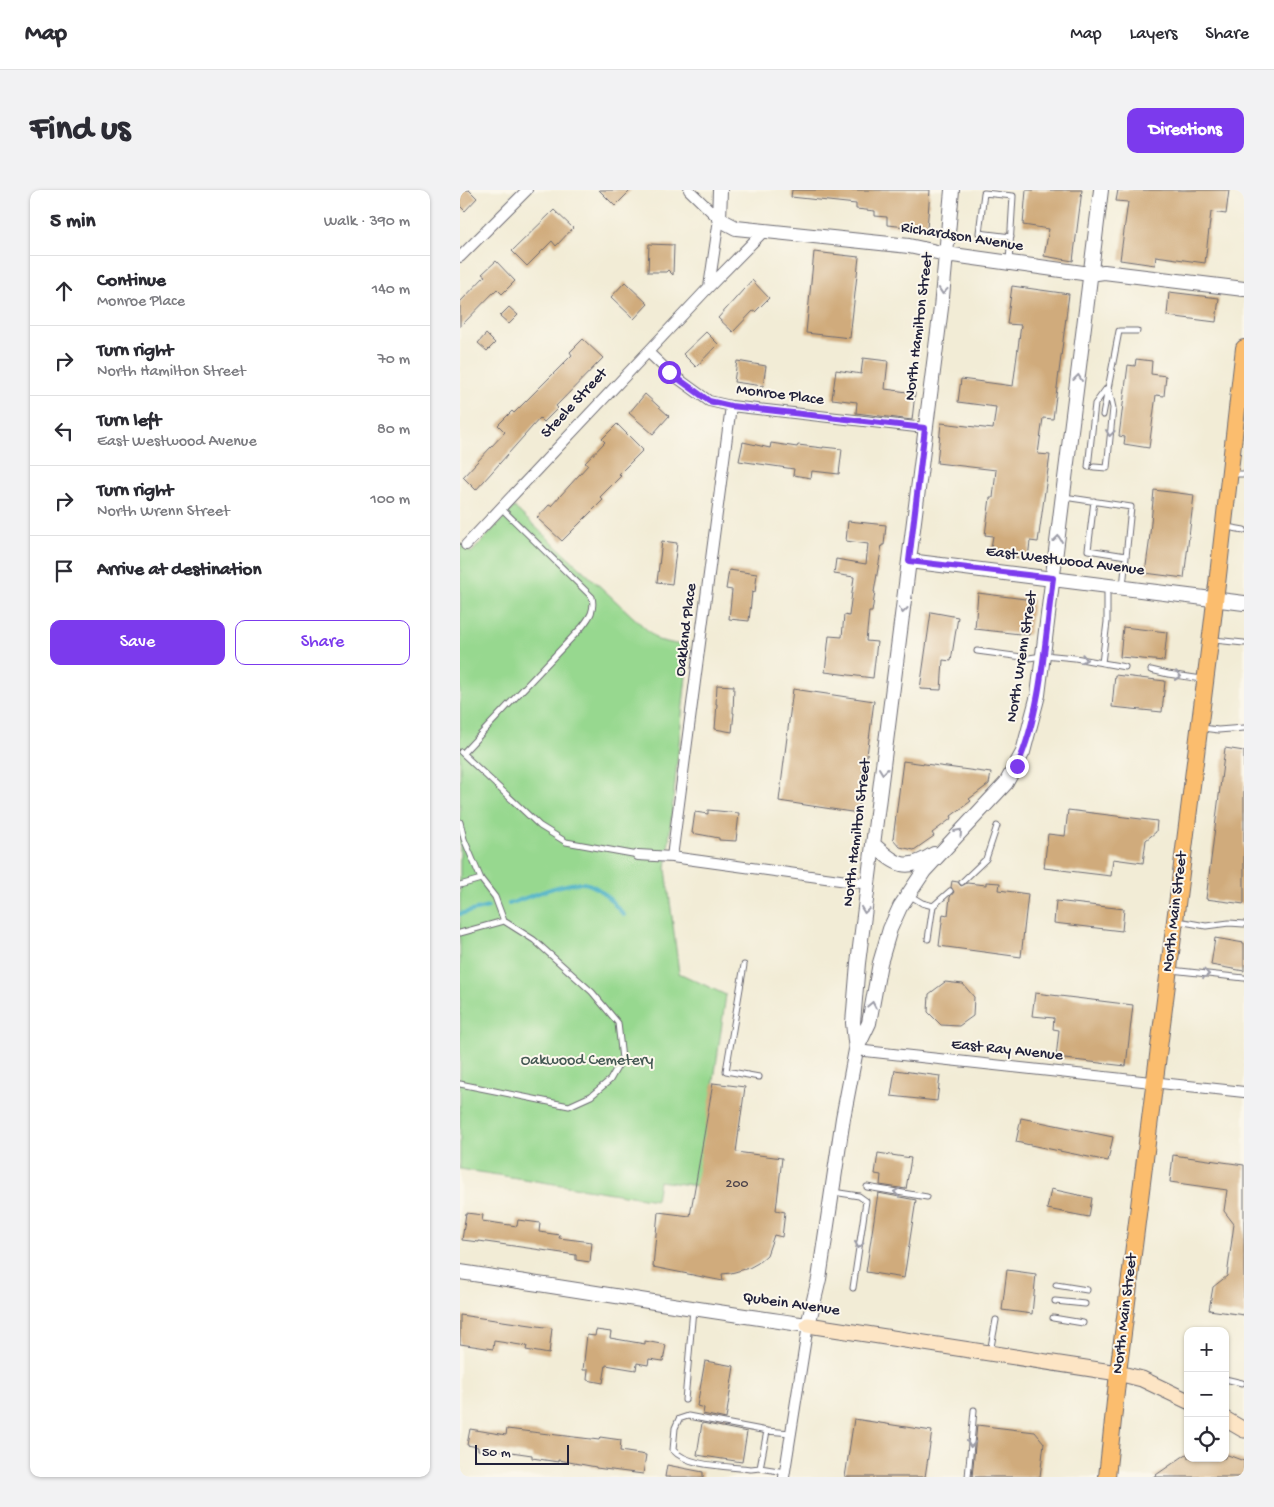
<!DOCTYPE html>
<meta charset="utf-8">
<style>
body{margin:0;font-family:"Gochi Hand",sans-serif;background:#f2f2f3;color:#2b2b33}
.controls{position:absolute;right:15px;bottom:15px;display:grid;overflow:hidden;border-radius:10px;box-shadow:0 1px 4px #0004}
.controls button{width:45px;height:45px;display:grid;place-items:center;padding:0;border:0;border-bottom:1px solid #e1e1e2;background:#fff;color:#2b2b33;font:25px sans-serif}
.scale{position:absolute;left:15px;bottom:12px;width:94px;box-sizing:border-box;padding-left:5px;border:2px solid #22223b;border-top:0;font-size:14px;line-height:18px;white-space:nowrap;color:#22223b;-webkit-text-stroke:4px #fbf7ec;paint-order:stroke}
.stop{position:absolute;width:15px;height:15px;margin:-11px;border:4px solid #7c3aed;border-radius:50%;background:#fff}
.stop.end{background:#7c3aed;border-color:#fff;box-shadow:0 1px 5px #0008}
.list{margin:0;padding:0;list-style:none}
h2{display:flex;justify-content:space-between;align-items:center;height:65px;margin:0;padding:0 20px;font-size:21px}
h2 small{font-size:16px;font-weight:400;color:#7c7c81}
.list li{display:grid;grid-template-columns:32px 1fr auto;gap:15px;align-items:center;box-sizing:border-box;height:70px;padding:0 20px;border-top:1px solid #e1e1e2}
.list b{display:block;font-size:19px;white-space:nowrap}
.list p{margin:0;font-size:16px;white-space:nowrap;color:#7c7c81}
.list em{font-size:16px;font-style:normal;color:#7c7c81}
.actions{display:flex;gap:10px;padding:15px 20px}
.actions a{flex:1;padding:11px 0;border:1px solid #7c3aed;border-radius:10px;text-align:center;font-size:18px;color:#7c3aed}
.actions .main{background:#7c3aed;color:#fff}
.icon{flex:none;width:28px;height:28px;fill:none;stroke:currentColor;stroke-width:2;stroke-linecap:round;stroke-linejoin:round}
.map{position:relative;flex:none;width:784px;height:1287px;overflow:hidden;border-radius:10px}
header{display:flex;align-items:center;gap:30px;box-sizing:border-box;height:70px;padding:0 25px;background:#fff;border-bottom:1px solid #e1e1e2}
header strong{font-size:24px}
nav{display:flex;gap:28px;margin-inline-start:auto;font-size:18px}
.intro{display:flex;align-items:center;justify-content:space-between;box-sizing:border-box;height:120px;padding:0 30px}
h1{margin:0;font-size:35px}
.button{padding:12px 22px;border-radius:10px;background:#7c3aed;color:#fff;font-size:18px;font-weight:700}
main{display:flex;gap:30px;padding:0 30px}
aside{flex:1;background:#fff;border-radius:10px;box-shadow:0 1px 4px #0004}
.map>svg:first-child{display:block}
.green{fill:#97d88f;stroke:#5c7d65}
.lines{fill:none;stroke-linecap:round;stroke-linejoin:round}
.stream{stroke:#47b0c6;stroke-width:4}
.building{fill:#d0ab7c}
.service-casing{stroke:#6b6971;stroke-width:7}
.minor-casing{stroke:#6b6971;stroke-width:12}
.tertiary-casing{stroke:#6b6971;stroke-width:16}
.secondary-casing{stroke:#6b6971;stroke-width:17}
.primary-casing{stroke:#6b6971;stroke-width:18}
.service{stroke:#fff;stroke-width:5}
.minor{stroke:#fff;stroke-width:10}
.tertiary{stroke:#fff;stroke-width:14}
.secondary{stroke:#fde5c5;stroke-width:15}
.primary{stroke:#fbbd6e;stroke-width:16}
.oneway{stroke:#9c9ca7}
.route{stroke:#7c3aed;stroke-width:6}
.labels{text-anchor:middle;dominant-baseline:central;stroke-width:4;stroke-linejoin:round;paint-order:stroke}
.number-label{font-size:14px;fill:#4e444b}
.street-label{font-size:16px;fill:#22223b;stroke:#fbf7ec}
.park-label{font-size:16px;fill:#455954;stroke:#fbf7ec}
</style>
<header>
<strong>Map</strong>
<nav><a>Map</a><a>Layers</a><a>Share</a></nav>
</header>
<div class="intro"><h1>Find us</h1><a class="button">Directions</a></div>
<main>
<aside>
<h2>5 min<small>Walk · 390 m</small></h2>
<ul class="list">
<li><svg class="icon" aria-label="ahead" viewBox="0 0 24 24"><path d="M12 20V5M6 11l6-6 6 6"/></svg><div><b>Continue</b><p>Monroe Place</p></div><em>140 m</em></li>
<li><svg class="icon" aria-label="right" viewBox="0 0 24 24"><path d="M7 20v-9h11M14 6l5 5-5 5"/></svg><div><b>Turn right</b><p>North Hamilton Street</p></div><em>70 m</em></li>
<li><svg class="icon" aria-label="left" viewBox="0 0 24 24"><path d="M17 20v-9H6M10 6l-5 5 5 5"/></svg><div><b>Turn left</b><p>East Westwood Avenue</p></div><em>80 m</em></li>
<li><svg class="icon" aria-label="right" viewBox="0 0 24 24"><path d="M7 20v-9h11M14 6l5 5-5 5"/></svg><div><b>Turn right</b><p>North Wrenn Street</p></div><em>100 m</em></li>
<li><svg class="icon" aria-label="arrive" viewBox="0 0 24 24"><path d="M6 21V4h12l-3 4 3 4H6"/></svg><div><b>Arrive at destination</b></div></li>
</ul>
<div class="actions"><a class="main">Save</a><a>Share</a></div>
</aside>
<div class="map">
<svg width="784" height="1287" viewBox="0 0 784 1287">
<rect width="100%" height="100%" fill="#fbf7ec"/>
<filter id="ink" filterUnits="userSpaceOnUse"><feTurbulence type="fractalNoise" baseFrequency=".02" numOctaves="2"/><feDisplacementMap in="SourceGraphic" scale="10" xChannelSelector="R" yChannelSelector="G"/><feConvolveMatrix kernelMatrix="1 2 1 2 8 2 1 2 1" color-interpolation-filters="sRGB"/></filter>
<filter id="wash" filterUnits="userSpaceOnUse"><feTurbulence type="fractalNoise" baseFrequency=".0096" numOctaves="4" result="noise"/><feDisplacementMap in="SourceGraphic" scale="20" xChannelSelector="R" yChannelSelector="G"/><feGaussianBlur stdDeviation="1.12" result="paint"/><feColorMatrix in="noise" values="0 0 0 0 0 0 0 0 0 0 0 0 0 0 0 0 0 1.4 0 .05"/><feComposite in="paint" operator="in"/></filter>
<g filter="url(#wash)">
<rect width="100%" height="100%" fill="#f2ecd6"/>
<path class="green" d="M54,317L198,450L229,457L206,679L219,783L266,805L239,996L199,991L196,1010L0,979V353L11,363Z"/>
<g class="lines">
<path class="stream" d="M49,714C67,708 112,688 128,694C143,699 154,714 164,725
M0,724L28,717"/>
</g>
<g id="blocks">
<path class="building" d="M0,0H9L17,8L5,21L0,16Z
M139,0H171L155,16Z
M332,0H470L467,39L427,35V27L415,26V21L396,19V14L331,7Z
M566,0H622L613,71L584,66L589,39L563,35Z
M658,0H769L766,24L751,22L745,73L696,66L695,75L660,70L668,12L656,11Z
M94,20L113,38L96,56L92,51L67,76L52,61Z
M189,54L214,55L213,85L208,80L206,82H188Z
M354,62L399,67L390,148L346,143Z
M36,71L55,91L42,104L37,99L0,137V112L25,86L22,84Z
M292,90L309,108L295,122L293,121L273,142L258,128Z
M165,92L188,114L174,129L151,107Z
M552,96L609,104L593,229L583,228L578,264L590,265L578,352L570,351L568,369L530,364L533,346L525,345L530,308H533L536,280L477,273L481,233L533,239L536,217L498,212L501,189L553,196L561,135L547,134Z
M709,102L759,108L756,132L707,126Z
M49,117L58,125L49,134L40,126Z
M246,142L258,154L236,177L223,164Z
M26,144L35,153L27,161L18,153Z
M123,149L143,168L96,216L98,218L84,232L80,228L16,300L3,287L45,242L38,235L52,221L54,223L112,165L110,162Z
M403,168L428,171L425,199L455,203L452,230L396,223L397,212L372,209L376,180L401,184Z
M676,169L692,171L691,184L706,186L704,206L696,205L689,258L664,254L665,247L659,246L668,175L675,176Z
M277,171L306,176L303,196L274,192Z
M185,204L209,226L193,244L169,223Z
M157,234L183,260L159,284L161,286L140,307L143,310L102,351L77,328L89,315L91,316L128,275L125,273L145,252L142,249Z
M283,252L310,258L311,253L337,257L338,255L363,258V257L382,259L379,284L352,281L351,288L333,285L334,279L279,271Z
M694,300L734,305L724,388L685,383L689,354Z
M388,331L426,335L424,355H422L414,402H415L412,422H409L406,451L417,452L413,488L365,482L369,446L382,447L384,425L389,426L394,387L374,384L376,369L406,374L408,354L386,351Z
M202,351L217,353L212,394L197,392Z
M269,380L297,384L295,403L292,402L289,431L269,429L272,400L266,399Z
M518,403L573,410L569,445L515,439Z
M471,422L498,427L491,471L483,470L481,500L460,499Z
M663,437L707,442L704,471L660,467Z
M655,485L705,491L702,522L652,517Z
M257,495L274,496L273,523H274L272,542L255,539L257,514H256Z
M333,499L414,511L405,581L403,580L398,623L319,611Z
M765,558L784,561V714L746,709Z
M443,571L531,583L529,594L509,609L511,611L491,626L492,628L472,643L474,646L454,660L440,657L433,649Z
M248,620L279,623L276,651L259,650V648L232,643L235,622L248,624Z
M608,620L697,631L696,642L686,650L683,673L653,669L651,686L584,678L588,644L605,646Z
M492,691L498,692L501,696L507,693L526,695V692L540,693L539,700L568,704L561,767L479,756L483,724L488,725L490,707L494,702L491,697Z
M596,711L664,719L662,741L594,733Z
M755,748L784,753V781L751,775Z
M485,792L503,794L514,807L513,826L499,836L481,835L468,822L469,804Z
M575,803L673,815L666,876L596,868L599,840L593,839L594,828L572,826Z
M435,880L480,886L477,911L431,906Z
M253,893L285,897L276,962L322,968L316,1020L325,1022L322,1047L314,1045L307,1065L298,1073L289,1078L271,1083L262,1084L263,1091L193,1077L198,1022L230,1026Z
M561,928L653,947L648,971L556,952Z
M418,963L451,968L446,999L420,995L421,985L415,984Z
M713,965L784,975V1125L749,1120L753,1097L767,1086L774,1034L764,1021L767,1000L710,992Z
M591,999L632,1008L629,1027L587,1019Z
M418,1003L456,1010L444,1088L406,1082Z
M6,1023L23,1025L22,1031L57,1036L58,1030L80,1033L79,1042L100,1045L99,1048L132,1052L130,1072L116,1070V1065L19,1051V1052L2,1050Z
M547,1080L576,1084L572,1124L542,1120Z
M0,1125L92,1138L89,1164L66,1160L67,1156L34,1151L33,1159L0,1154Z
M136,1140L151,1142L150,1148L185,1154V1151L206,1155L203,1171L189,1169L188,1175L177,1173L176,1180L146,1175L143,1193L127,1190L128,1180H123L127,1145L135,1146Z
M245,1171L274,1176L266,1229L243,1224L244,1218L237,1216Z
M394,1229L472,1241L465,1287H385Z
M242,1233L287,1242L282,1272L237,1265Z
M517,1235L575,1242L584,1253L580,1287H512Z
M10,1239L46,1245L47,1239L139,1250L140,1247L161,1250L160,1261L186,1265L183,1284L136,1278V1277L98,1270V1272L72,1268V1265L30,1259V1262L18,1260V1257L7,1255Z
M728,1263V1268H765V1264L784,1271V1287H693Z
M207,1275L243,1282V1287H205Z"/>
</g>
</g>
<g filter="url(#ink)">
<use href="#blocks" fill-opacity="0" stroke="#6b6971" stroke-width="1"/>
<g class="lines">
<g class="service-casing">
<path id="service" d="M549,73L553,6L524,3L519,43L551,47
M643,225L659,141H677
M628,277L635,214L646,199
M634,277L647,278L653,218L649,200
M772,284H784
M604,307L671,317L663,397
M634,311L628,360L666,366
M767,337L784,340
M754,450L784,453
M517,461L569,468L582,466
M584,465L615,468L665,477
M642,473L647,432V398
M691,480L708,484L742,489
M743,538L758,540L784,538
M1,562L80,636L106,652L178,665
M3,563L122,437C130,427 135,420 132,407L41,318
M0,632L4,649L21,689L35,707L44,731
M502,692L526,669L537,636
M0,695L21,689
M449,705L462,713L473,716L490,701
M718,731L746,736L769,733L784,734
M0,743L44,731L74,750L132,802L158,833L162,869L150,890L131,906L109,916L0,894
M468,749L473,716
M284,775L266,881L299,887
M711,780L784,788
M407,997L467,1007
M373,1002L399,1006L406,1011L393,1098
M596,1095L627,1100
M595,1111L625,1114
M593,1128L623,1133
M530,1162L536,1130
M765,1189L782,1193
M225,1210L233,1119
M300,1278L291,1279C268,1276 228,1277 213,1260L215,1238L219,1229L228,1226L307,1241
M325,1282L300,1278L307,1241L331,1243
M508,1287L514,1220"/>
</g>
<g class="minor-casing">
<path id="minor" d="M229,0L259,29L249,97
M0,67L67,0
M188,162L209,182L249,211L271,216L465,238
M6,355L249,97L303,42
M178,665L212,667L409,694
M212,667L271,216
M396,860L784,902
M324,1287L348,1135"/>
</g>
<g class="tertiary-casing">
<path id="tertiary" d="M260,0L259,29L276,38L449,56L486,64L630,84L644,82L784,99
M449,371L784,413
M414,655C438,676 445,682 474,664
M396,860L409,833L420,773L430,739L440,717L464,681L546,593L563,562L578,505L641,0
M0,1082C116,1099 231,1119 348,1135L359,1089L383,928L396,860L393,833L398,773L481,118L492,0"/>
</g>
<g class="secondary-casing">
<path id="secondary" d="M348,1135L658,1183L682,1189L728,1211
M765,1229L784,1240"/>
</g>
<g class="primary-casing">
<path id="primary" d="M647,1287L658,1183L753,429L784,158"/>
</g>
<use href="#service" class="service"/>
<use href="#minor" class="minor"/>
<use href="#tertiary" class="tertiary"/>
<use href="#secondary" class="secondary"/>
<use href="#primary" class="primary"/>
</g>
<defs><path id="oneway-chevron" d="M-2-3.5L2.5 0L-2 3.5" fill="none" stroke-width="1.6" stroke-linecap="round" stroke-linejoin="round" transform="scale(1.25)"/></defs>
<g class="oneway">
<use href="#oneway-chevron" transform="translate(483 101) rotate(95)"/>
<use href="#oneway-chevron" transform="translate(618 188) rotate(-83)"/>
<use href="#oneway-chevron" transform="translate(650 243) rotate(96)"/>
<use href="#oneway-chevron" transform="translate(598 349) rotate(-83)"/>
<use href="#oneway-chevron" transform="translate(443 420) rotate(97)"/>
<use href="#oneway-chevron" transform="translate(624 469) rotate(10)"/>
<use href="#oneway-chevron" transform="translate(718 486) rotate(8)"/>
<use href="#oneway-chevron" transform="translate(423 581) rotate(97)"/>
<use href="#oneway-chevron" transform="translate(499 642) rotate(-48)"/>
<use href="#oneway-chevron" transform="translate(405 720) rotate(98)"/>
<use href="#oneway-chevron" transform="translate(746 784) rotate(6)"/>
<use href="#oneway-chevron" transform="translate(412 815) rotate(-79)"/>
<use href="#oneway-chevron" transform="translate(437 1002) rotate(-171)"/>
<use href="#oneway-chevron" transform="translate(399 1055) rotate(98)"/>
<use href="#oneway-chevron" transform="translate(511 1254) rotate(95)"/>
</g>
</g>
<g class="lines" filter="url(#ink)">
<path class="route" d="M209,182L249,211L271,216L465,238L449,371L593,388C585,448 582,521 557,576"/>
</g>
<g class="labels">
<g class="number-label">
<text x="277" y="994">200</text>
</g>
<g class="street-label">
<text transform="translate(502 48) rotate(9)">Richardson Avenue</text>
<text transform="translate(460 137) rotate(-83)">North Hamilton Street</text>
<text transform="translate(320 206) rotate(7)">Monroe Place</text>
<text transform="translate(115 214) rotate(-47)">Steele Street</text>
<text transform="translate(605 372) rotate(7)">East Westwood Avenue</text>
<text transform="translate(227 440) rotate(-83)">Oakland Place</text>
<text transform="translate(563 467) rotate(-81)">North Wrenn Street</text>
<text transform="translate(398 643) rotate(-83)">North Hamilton Street</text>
<text transform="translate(716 722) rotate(-83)">North Main Street</text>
<text transform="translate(547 861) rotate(6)">East Ray Avenue</text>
<text transform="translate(331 1115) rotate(8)">Qubein Avenue</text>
<text transform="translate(666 1124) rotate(-83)">North Main Street</text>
</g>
<g class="park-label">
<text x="127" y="871">Oakwood Cemetery</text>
</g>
</g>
</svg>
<div class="controls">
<button>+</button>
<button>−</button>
<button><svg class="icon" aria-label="locate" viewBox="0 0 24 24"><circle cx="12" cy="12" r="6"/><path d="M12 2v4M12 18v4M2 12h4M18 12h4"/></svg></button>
</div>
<div class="scale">50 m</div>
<div class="stop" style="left:209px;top:182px"></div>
<div class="stop end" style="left:557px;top:576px"></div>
</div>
</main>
